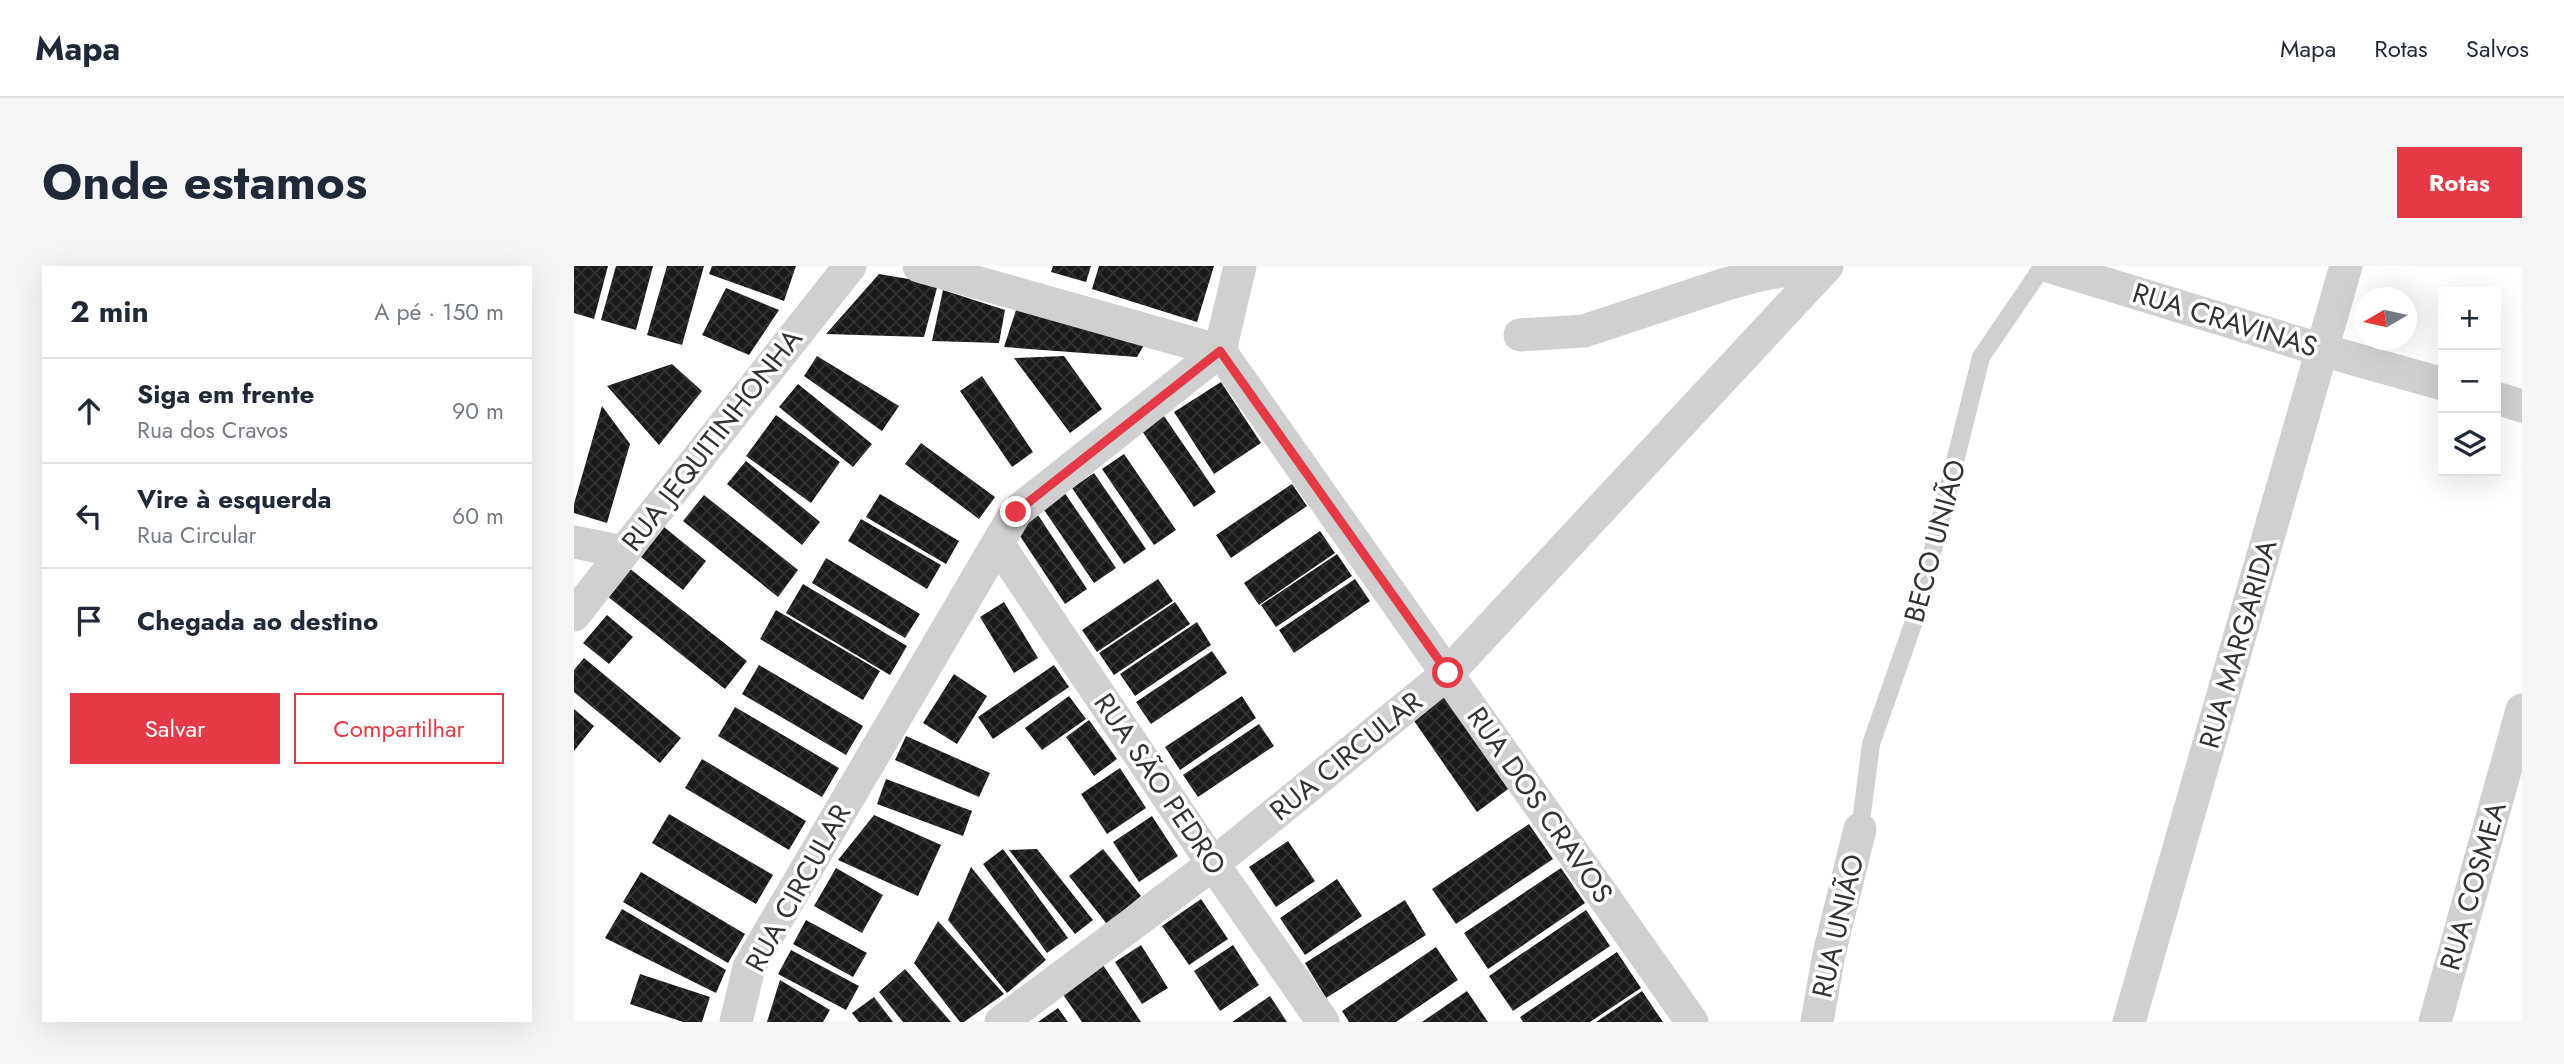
<!DOCTYPE html>
<html lang="pt">
<meta charset="utf-8">
<style>
body{margin:0;font-family:Jost,sans-serif;background:#f6f6f7;color:#1f2937}
.controls{position:absolute;right:21px;top:21px;display:grid;overflow:hidden;border-radius:0px;box-shadow:0 7px 28px #0002}
.controls button{width:63px;height:63px;display:grid;place-items:center;padding:0;border:0;border-bottom:2px solid #e0e1e3;background:#fff;color:#1f2937;font:35px sans-serif}
.compass{position:absolute;left:1780px;top:21px;width:63px;height:63px;border-radius:50%;background:#fff;box-shadow:0 7px 28px #0002;rotate:261deg}
.stop{position:absolute;width:21px;height:21px;margin:-16px;border:5px solid #e63946;border-radius:50%;background:#fff}
.stop.end{background:#e63946;border-color:#fff;box-shadow:0 2px 7px #0008}
.list{margin:0;padding:0;list-style:none}
h2{display:flex;justify-content:space-between;align-items:center;height:91px;margin:0;padding:0 28px;font-size:30px}
h2 small{font-size:23px;font-weight:400;color:#747a83}
.list li{display:grid;grid-template-columns:46px 1fr auto;gap:21px;align-items:center;box-sizing:border-box;height:105px;padding:0 28px;border-top:2px solid #e0e1e3}
.list b{display:block;font-size:26px;white-space:nowrap}
.list p{margin:0;font-size:23px;white-space:nowrap;color:#747a83}
.list em{font-size:23px;font-style:normal;color:#747a83}
.actions{display:flex;gap:14px;padding:21px 28px}
.actions a{flex:1;padding:16px 0;border:2px solid #e63946;border-radius:0px;text-align:center;font-size:24px;color:#e63946}
.actions .main{background:#e63946;color:#fff}
.icon{flex:none;width:38px;height:38px;fill:none;stroke:currentColor;stroke-width:2;stroke-linecap:round;stroke-linejoin:round}
.map{position:relative;flex:none;width:1948px;height:756px;overflow:hidden;border-radius:0px}
header{display:flex;align-items:center;gap:42px;box-sizing:border-box;height:98px;padding:0 35px;background:#fff;border-bottom:2px solid #e0e1e3}
header strong{font-size:33px}
nav{display:flex;gap:38px;margin-inline-start:auto;font-size:24px}
.intro{display:flex;align-items:center;justify-content:space-between;box-sizing:border-box;height:168px;padding:0 42px}
h1{margin:0;font-size:49px}
.button{padding:18px 32px;border-radius:0px;background:#e63946;color:#fff;font-size:24px;font-weight:700}
main{display:flex;gap:42px;padding:0 42px}
aside{flex:1;background:#fff;border-radius:0px;box-shadow:0 7px 28px #0002}
.map>svg:first-child{display:block}
.building{fill:url(#building-cross-hatch)}
.lines{fill:none;stroke-linecap:round;stroke-linejoin:round}
.lane{stroke:#d0d0d0;stroke-width:18}
.street{stroke:#d0d0d0;stroke-width:33}
.route{stroke:#e63946;stroke-width:9}
.labels{text-anchor:middle;dominant-baseline:central;stroke-width:7;stroke-linejoin:round;paint-order:stroke}
.street-label{font-size:28px;fill:#333;stroke:#fff}
</style>
<header>
<strong>Mapa</strong>
<nav><a>Mapa</a><a>Rotas</a><a>Salvos</a></nav>
</header>
<div class="intro"><h1>Onde estamos</h1><a class="button">Rotas</a></div>
<main>
<aside>
<h2>2 min<small>A pé · 150 m</small></h2>
<ul class="list">
<li><svg class="icon" aria-label="ahead" viewBox="0 0 24 24"><path d="M12 20V5M6 11l6-6 6 6"/></svg><div><b>Siga em frente</b><p>Rua dos Cravos</p></div><em>90 m</em></li>
<li><svg class="icon" aria-label="left" viewBox="0 0 24 24"><path d="M17 20v-9H6M10 6l-5 5 5 5"/></svg><div><b>Vire à esquerda</b><p>Rua Circular</p></div><em>60 m</em></li>
<li><svg class="icon" aria-label="arrive" viewBox="0 0 24 24"><path d="M6 21V4h12l-3 4 3 4H6"/></svg><div><b>Chegada ao destino</b></div></li>
</ul>
<div class="actions"><a class="main">Salvar</a><a>Compartilhar</a></div>
</aside>
<div class="map">
<svg width="1948" height="756" viewBox="0 0 1948 756">
<defs>
<pattern id="building-cross-hatch" width="8" height="8" patternUnits="userSpaceOnUse" patternTransform="scale(1.75)"><rect width="8" height="8" fill="#1a1a1a"/><path d="M0 0l8 8M0 8l8-8" fill="none" stroke="#333"/></pattern>
</defs>
<rect width="100%" height="100%" fill="#fff"/>
<path class="building" d="M0,0H34L20,53L0,47Z
M42,0H79L62,64L27,54Z
M93,0H130L108,79L73,69Z
M138,0H222L210,35L135,8Z
M479,0H517L512,16L477,6Z
M525,0H640L623,56L518,23Z
M305,8L364,18L350,71L252,68Z
M152,22L205,44L175,89L128,69Z
M369,24L431,44L425,77L358,75Z
M443,41L573,74L563,91L430,81Z
M243,90L325,140L308,165L230,110Z
M490,90L528,143L496,167L440,92Z
M98,98L128,125L85,179L33,120Z
M408,110L459,186L438,201L386,125Z
M647,116L687,177L640,208L600,146Z
M224,118L298,178L279,201L205,141Z
M28,140L56,178L33,257L0,247V238Z
M202,149L266,196L237,237L172,190Z
M590,150L642,226L620,241L568,165Z
M347,177L421,231L405,253L331,198Z
M550,188L602,264L580,279L528,203Z
M172,195L246,256L228,279L153,218Z
M520,207L572,283L550,298L498,222Z
M718,218L733,240L657,292L642,269Z
M490,226L542,302L520,317L468,241Z
M306,228L385,275L372,298L292,251Z
M130,229L224,304L204,331L109,255Z
M462,246L513,323L491,338L440,261Z
M287,253L367,299L353,323L274,275Z
M90,261L132,295L109,324L67,291Z
M746,265L761,287L685,339L670,317Z
M763,288L778,310L702,361L687,339Z
M252,292L346,348L331,372L238,317Z
M55,302L173,395L151,423L33,330Z
M584,313L599,335L523,386L508,364Z
M781,313L796,335L720,387L705,364Z
M229,318L333,380L316,409L212,347Z
M430,336L464,392L440,407L406,351Z
M601,336L616,358L540,409L525,387Z
M202,344L306,405L289,434L186,373Z
M33,349L59,371L35,398L9,377Z
M623,356L637,379L561,430L546,408Z
M638,385L653,407L577,458L562,436Z
M10,392L107,472L86,497L0,426V404Z
M185,399L289,460L272,489L168,428Z
M480,399L495,421L419,473L404,451Z
M380,408L413,430L383,478L349,457Z
M871,425L937,521L903,546L836,449Z
M495,430L512,453L468,484L451,462Z
M668,430L682,452L606,504L591,481Z
M161,441L265,502L248,531L144,470Z
M0,443L20,460L0,485Z
M515,454L543,493L520,510L492,471Z
M685,458L700,480L624,531L609,509Z
M332,470L416,507L405,531L321,494Z
M128,493L232,555L215,584L111,522Z
M546,502L572,542L533,568L507,528Z
M312,513L398,545L389,570L303,538Z
M95,548L199,609L182,638L78,577Z
M300,549L367,579L344,630L264,594Z
M578,550L604,590L565,616L539,576Z
M955,558L979,593L882,658L858,623Z
M714,575L741,615L702,641L675,601Z
M429,583L494,672L473,687L409,598Z
M463,583L519,654L501,668L435,584Z
M529,583L567,630L533,658L495,610Z
M397,601L472,694L433,727L374,654Z
M262,602L309,629L288,667L240,640Z
M987,602L1011,637L914,703L890,667Z
M67,606L171,668L154,697L49,636Z
M763,613L788,650L731,689L706,652Z
M627,633L654,673L615,699L588,660Z
M831,634L852,669L752,732L731,697Z
M48,643L152,704L142,727L31,672Z
M1012,644L1036,680L939,745L915,710Z
M232,654L293,687L279,711L219,678Z
M364,655L430,728L390,756H386L340,697Z
M567,679L594,722L568,738L541,696Z
M659,679L685,719L646,745L620,705Z
M862,681L884,714L822,756H775L768,745Z
M217,684L285,720L272,744L204,708Z
M1043,686L1067,722L1016,756H949L946,751Z
M529,699L567,756H508L488,727Z
M331,703L377,756H329L305,726Z
M66,708L136,731L128,756H109L56,738Z
M206,714L256,744L249,756H193Z
M893,725L914,756H848Z
M1068,725L1089,756H1022Z
M696,730L713,756H658Z
M300,731L319,756H285L278,747Z
M484,742L494,756H464Z"/>
<g class="lines">
<path class="lane" d="M1286,563L1297,478L1344,344L1407,91L1469,0"/>
<path class="street" d="M345,0L646,85
M666,0L646,85L1118,756
M1474,0L1748,84L1869,118
M946,69L1010,65L1149,19L1185,9L1236,0
M1922,132L1948,140
M0,276L49,286
M424,278L639,598L749,756
M0,349L276,0
M162,756L175,701L442,246L646,85
M427,756L639,598L874,407L1253,0
M1243,756L1255,688L1286,563
M1555,756L1772,0
M1861,756L1948,444"/>
</g>
<g class="lines">
<path class="route" d="M442,246L646,85L874,407"/>
</g>
<g class="labels">
<g class="street-label">
<text transform="translate(1651 54) rotate(17)">RUA CRAVINAS</text>
<text transform="translate(138 174) rotate(-52)">RUA JEQUITINHONHA</text>
<text transform="translate(1361 275) rotate(-75)">BECO UNIÃO</text>
<text transform="translate(1664 378) rotate(-74)">RUA MARGARIDA</text>
<text transform="translate(772 490) rotate(-39)">RUA CIRCULAR</text>
<text transform="translate(586 518) rotate(56)">RUA SÃO PEDRO</text>
<text transform="translate(966 539) rotate(55)">RUA DOS CRAVOS</text>
<text transform="translate(1899 620) rotate(-74)">RUA COSMEA</text>
<text transform="translate(224 622) rotate(-61)">RUA CIRCULAR</text>
<text transform="translate(1264 660) rotate(-77)">RUA UNIÃO</text>
</g>
</g>
</svg>
<div class="controls">
<button>+</button>
<button>−</button>
<button><svg class="icon" aria-label="layers" viewBox="0 0 24 24"><path d="M12 4l9 5-9 5-9-5zM3 14l9 5 9-5"/></svg></button>
</div>
<svg class="compass" viewBox="-18 -18 36 36"><path d="M0-13l5 13h-10z" fill="#e53935"/><path d="M0 13l5-13h-10z" fill="#747a83"/></svg>
<div class="stop" style="left:874px;top:407px"></div>
<div class="stop end" style="left:442px;top:246px"></div>
</div>
</main>
